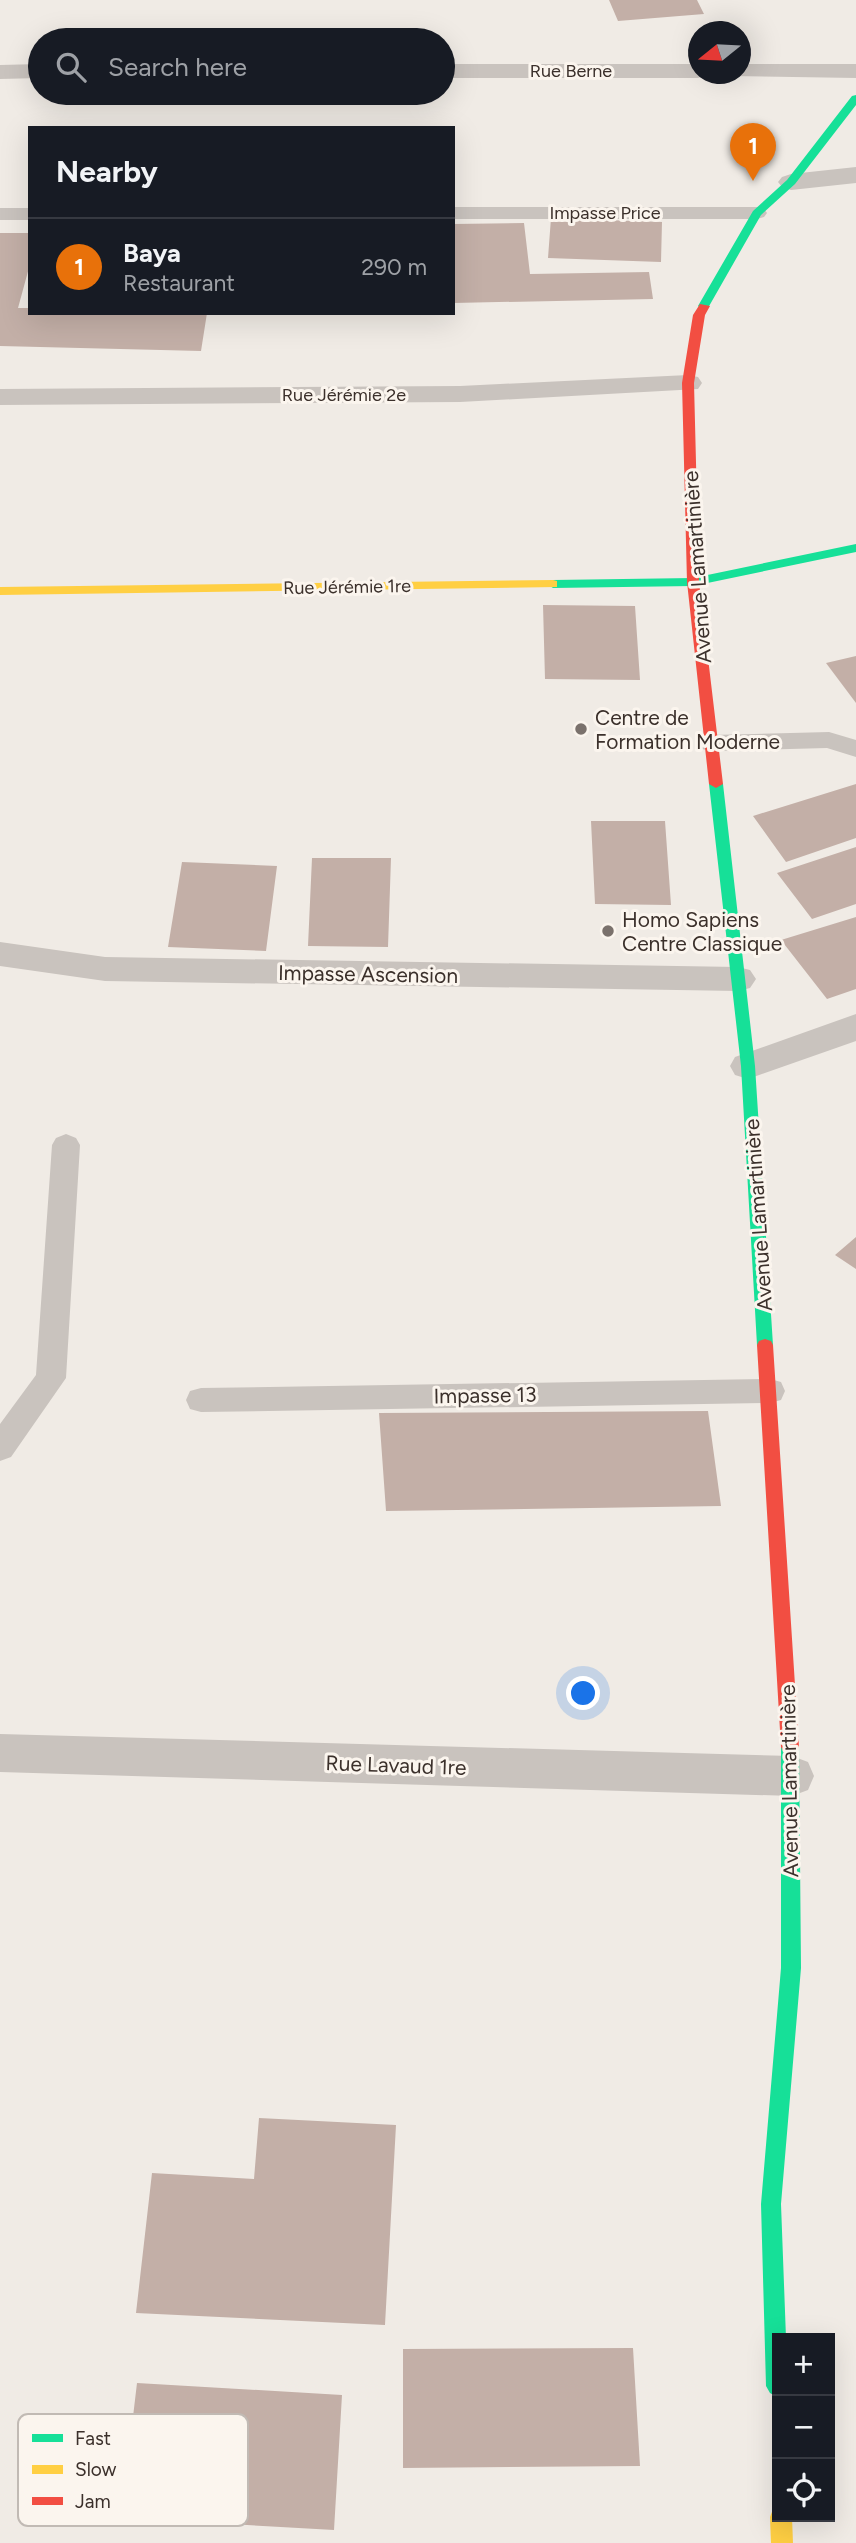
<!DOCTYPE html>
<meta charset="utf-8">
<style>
body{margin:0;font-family:Figtree,sans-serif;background:#20242c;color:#f1f3f6}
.controls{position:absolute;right:21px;bottom:21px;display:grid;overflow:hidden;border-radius:0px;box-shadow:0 7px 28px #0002}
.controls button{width:63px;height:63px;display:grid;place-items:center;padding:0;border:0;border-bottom:2px solid #363941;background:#171b24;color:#f1f3f6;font:35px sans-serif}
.compass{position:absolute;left:688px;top:21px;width:63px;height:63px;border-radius:50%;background:#171b24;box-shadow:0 7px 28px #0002;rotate:252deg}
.you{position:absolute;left:584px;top:1694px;width:24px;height:24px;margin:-18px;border:5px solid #fff;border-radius:50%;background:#1a73e8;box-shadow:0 0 0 10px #1a73e833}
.badge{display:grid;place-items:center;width:46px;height:46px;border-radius:50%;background:#b45309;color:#fff;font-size:23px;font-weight:700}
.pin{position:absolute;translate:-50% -58px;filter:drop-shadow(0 2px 4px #0008)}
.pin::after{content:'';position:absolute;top:37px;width:24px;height:21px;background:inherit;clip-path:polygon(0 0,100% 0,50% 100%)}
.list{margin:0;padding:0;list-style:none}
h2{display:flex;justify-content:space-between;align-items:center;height:91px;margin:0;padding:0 28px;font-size:30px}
h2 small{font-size:23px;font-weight:400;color:#9ea1a6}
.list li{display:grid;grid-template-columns:46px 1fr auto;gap:21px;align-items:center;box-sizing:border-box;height:98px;padding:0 28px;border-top:2px solid #363941}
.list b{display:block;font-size:26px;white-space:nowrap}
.list p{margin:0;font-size:23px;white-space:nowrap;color:#9ea1a6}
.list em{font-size:23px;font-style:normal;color:#9ea1a6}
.icon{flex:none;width:38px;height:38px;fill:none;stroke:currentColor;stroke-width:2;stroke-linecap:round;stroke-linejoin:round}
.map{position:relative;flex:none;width:856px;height:2543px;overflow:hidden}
.search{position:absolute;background:#171b24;box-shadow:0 7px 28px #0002;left:28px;top:28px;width:427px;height:77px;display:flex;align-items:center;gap:18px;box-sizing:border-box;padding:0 24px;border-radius:38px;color:#9ea1a6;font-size:26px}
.panel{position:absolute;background:#171b24;box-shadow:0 7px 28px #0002;left:28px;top:126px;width:427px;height:189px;border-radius:0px}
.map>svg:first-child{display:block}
.building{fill:#c3afa7}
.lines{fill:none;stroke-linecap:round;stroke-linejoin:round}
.lane{fill:#c9c3be;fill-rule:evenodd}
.street{fill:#c9c3be;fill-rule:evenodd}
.fast{fill:#16e098;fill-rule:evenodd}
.slow{fill:#ffcf43;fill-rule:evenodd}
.jam{fill:#f24e42;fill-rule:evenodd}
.poi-dot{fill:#7a716c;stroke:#fbf5ee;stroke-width:2.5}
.labels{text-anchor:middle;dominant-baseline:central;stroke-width:6;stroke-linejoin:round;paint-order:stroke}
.far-street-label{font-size:18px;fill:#3b302b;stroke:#fbf5ee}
.street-label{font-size:21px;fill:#3b302b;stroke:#fbf5ee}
.poi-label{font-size:21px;fill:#3b302b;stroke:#fbf5ee;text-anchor:start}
.key{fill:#fbf5ee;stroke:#c1bab4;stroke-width:2}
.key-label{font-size:19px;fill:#3b302b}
</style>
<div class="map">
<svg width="856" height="2543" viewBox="0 0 856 2543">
<rect width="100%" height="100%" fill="#f0ebe5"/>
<path class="building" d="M609,0H697L704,14L618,21Z
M551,218L662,222L661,262L548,258Z
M524,223L530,274L649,272L653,299L453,303V224Z
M0,233H30V264L18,308H30V313H207L201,351L0,346Z
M543,605L635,606L640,680L545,679Z
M856,656V703L826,663Z
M856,784V838L786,862L753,816Z
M591,821H665L671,905L595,904Z
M856,847V904L812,919L777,873Z
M312,858H391L388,947L308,946Z
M182,862L277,866L266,951L168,947Z
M856,917V989L827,999L781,940Z
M856,1237V1269L835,1255Z
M708,1411L721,1506L386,1511L379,1413Z
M259,2118L396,2125L385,2325L136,2313L152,2173L254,2179Z
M633,2348L640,2466L403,2468V2349Z
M137,2383L342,2395L334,2530L121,2518Z"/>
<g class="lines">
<path class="lane" d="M453,207H757L764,209L767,213L764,217L757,219H453Z
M0,208H30V220H0Z
M829,732L856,740V757L827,748L711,751L702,749L699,743L702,737L711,735Z
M66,1134L76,1138L80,1145L66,1378L11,1457L0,1461V1424L36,1375L52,1145L56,1138Z
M770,1379L781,1382L785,1391L781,1400L770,1403L201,1412L190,1409L186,1400L190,1391L201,1388Z"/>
<path class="street" d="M40,64V78L0,79V65Z
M443,64H698V74H708L698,78H443Z
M740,64H856V78L731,76L730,74H740Z
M856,167V183L791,190L782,187L778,182L782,177L791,174Z
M688,375L698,377L702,383L698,389L460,402L0,405V389L460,386Z
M0,942L105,957L738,967L750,970L756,979L750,988L738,991L105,981L0,966Z
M856,1014V1041L748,1079L735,1075L730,1066L735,1057Z
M0,1734L792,1756L808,1762L814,1776L808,1790L792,1796L0,1772Z"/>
<path class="fast" d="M856,95V105L795,184L761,215L708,308H700L698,306L753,211L787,180L852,96Z
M856,544V552L693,586L553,588L547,584L553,580L693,578Z
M716,780L723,784L755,1066L773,1345L771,1349H759L757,1345L741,1066L709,784Z
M790,1739L796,1741L799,1747L801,1968L781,2204L786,2338H777V2397L770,2393L766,2386L761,2204L781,1968V1747L784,1741Z"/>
<path class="slow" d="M553,580L557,581V587L0,595V587Z
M777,2508V2517H792L793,2543H771L770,2517L773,2509Z"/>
<path class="jam" d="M700,304L710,306L705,315L694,383L699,582L723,784L716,788L709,784L687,582L682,383L693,315Z
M765,1339L771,1341L773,1345L799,1747L796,1753L790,1755L784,1753L781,1747L757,1345L759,1341Z"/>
</g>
<g class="poi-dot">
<circle cx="581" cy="729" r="7"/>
<circle cx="608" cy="931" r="7"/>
</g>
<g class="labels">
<g class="far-street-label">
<text x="571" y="71">Rue Berne</text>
<text x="605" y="213">Impasse Price</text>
<text x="344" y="395">Rue Jérémie 2e</text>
<text transform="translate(347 587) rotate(-1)">Rue Jérémie 1re</text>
</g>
<g class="street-label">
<text transform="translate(697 567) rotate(-94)">Avenue Lamartinière</text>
<text transform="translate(368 974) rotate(1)">Impasse Ascension</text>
<text transform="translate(758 1215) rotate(-94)">Avenue Lamartinière</text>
<text transform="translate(485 1395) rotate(-1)">Impasse 13</text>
<text transform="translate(396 1765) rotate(2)">Rue Lavaud 1re</text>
<text transform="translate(789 1781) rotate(-91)">Avenue Lamartinière</text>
</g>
<g class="poi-label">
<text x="595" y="717">Centre de<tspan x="595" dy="24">Formation Moderne</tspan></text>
<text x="622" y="919">Homo Sapiens<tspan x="622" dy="24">Centre Classique</tspan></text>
</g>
</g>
<rect x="18" y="2414" width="230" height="112" rx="10" class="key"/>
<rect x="32" y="2434" width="31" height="8" fill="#16e098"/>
<rect x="32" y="2465" width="31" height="9" fill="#ffcf43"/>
<rect x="32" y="2497" width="31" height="8" fill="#f24e42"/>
<g class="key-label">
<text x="75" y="2445">Fast</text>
<text x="75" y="2476">Slow</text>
<text x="75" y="2508">Jam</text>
</g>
</svg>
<div class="controls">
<button>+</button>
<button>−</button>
<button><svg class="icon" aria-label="locate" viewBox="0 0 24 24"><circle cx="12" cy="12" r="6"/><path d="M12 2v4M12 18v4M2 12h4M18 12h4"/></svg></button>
</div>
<svg class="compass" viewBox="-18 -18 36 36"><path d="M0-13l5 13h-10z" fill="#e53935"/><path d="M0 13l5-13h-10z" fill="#9ea1a6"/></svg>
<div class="you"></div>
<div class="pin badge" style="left:753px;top:181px;background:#e8710a">1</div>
<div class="search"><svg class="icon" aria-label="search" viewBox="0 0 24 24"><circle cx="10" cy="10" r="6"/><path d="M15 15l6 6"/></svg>Search here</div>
<section class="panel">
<h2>Nearby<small></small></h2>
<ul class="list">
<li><span class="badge" style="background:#e8710a">1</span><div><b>Baya</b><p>Restaurant</p></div><em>290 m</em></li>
</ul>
</section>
</div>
